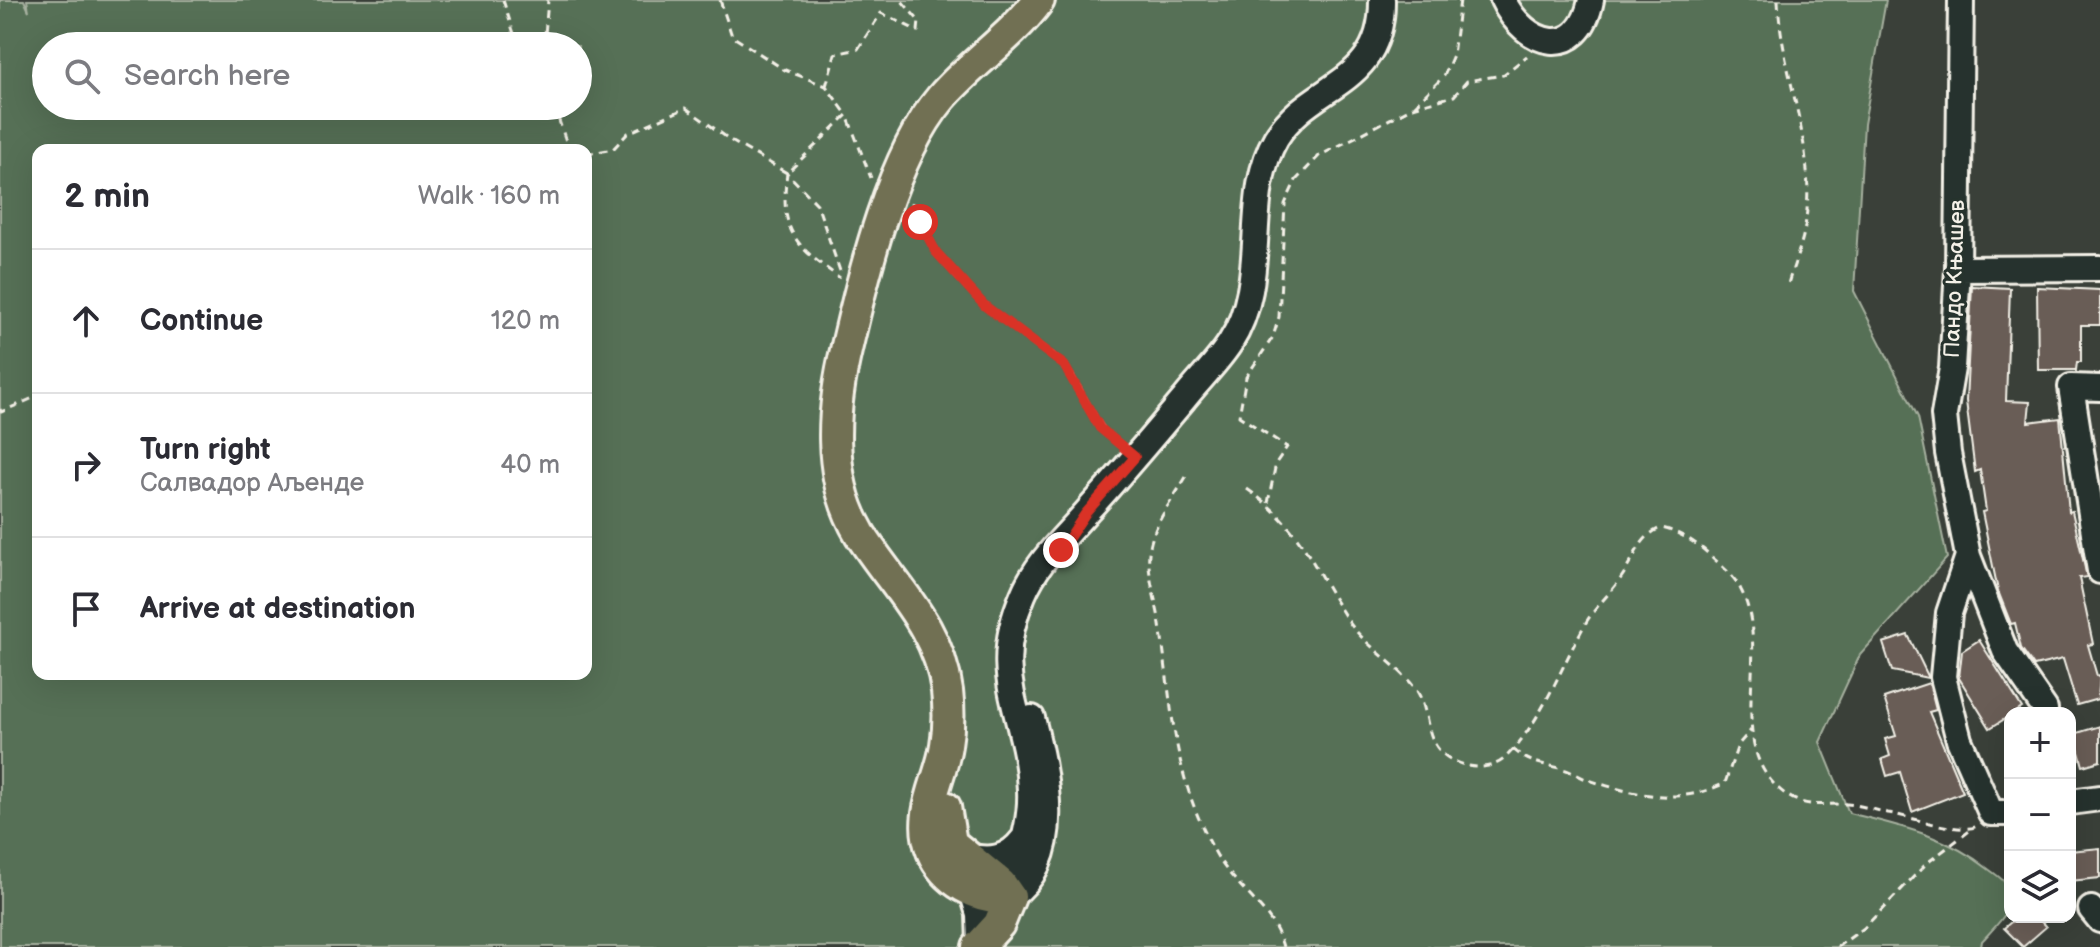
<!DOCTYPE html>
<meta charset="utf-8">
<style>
body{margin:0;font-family:"Balsamiq Sans",sans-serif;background:#f7f7f7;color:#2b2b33}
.controls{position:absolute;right:24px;bottom:24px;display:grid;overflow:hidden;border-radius:16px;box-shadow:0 8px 32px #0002}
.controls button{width:72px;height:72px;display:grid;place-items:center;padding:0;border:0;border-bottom:2px solid #e1e1e2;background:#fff;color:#2b2b33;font:40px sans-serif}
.stop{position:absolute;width:24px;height:24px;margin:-18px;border:6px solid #d93025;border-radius:50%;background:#fff}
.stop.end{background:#d93025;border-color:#fff;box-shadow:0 2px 8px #0008}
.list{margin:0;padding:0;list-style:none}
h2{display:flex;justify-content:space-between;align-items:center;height:104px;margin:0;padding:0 32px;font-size:34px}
h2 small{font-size:26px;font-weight:400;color:#7c7c81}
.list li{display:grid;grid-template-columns:52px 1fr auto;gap:24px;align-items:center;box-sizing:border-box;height:144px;padding:0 32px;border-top:2px solid #e1e1e2}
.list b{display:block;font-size:30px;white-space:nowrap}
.list p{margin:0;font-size:26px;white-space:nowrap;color:#7c7c81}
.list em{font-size:26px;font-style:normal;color:#7c7c81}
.icon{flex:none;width:44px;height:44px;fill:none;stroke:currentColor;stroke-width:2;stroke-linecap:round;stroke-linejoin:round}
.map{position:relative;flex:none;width:2100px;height:947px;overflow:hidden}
.search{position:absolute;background:#fff;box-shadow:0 8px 32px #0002;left:32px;top:32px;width:560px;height:88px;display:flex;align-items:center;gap:20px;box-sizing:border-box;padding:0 28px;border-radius:44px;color:#7c7c81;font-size:30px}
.panel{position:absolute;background:#fff;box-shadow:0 8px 32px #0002;left:32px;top:144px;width:560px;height:536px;border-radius:16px}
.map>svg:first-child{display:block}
.green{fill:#577056;stroke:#a6b09f;stroke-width:2;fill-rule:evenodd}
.building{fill:#695d56;stroke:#f4f1e8;stroke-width:2}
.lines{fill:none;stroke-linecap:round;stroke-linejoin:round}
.minor-casing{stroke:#f4f1e8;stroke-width:30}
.major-casing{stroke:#f4f1e8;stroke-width:36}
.path{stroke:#f4f1e8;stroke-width:3;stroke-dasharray:8 6;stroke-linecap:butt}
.minor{stroke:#26332d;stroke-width:24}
.major{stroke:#716f52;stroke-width:30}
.route{stroke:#d93025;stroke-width:10}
.labels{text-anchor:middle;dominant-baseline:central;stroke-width:6;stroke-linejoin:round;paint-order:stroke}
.street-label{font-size:22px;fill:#f4f1e8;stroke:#26332d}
</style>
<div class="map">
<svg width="2100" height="947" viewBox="0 0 2100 947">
<rect width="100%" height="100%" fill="#3a4039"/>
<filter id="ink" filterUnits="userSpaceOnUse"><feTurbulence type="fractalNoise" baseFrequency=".0125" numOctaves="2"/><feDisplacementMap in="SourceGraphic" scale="16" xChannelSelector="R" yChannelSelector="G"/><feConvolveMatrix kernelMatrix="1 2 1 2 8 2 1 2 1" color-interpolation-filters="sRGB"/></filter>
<g filter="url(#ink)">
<path class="green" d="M0,0H24L29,11L27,0H1886L1864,124L1854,291L1918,417L1947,558L1860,655L1820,742L1849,813C1900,826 1945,835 1987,868C2001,879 2015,884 2009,907C2005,918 1990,932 1982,941L1981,947H0ZM46,46H578V106H46ZM38,150H586V674H38Z"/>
<path class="building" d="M1972,286L2010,288L2006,401L2030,402L2028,422L2060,418L2069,512L2072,511L2087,577L2079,578L2093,644L2088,645L2097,676L2100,675L2098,699L2077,705L2063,659L2034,666L2021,648L2015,623L2011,624L1998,591L1982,512L1986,511L1980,470L1975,472L1966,401Z
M2037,287L2100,290V325H2081V362H2077L2076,370H2038Z
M1908,635L1928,676V678L1892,671L1883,643Z
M1979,640L2022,708L1990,728L1959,678L1962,651Z
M1929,683L1936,710L1929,712L1963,792L1912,812L1900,772L1887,776L1882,759L1890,756L1885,739L1896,736L1884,698Z
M2100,726V761L2083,766L2074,734Z
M2100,848V878L2070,881V851Z
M2017,917H2037L2046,927L2023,947L2004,928Z"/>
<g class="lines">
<g class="minor-casing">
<path id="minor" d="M1503,0C1525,47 1579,62 1591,0
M1961,0L1958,269L1952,368L1944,415L1948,453L1968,556L1949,613L1943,677L1959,740L1991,813H2010
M1958,269L2100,268
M2100,388L2071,387L2100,571
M1968,556L2005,651L2045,709
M2070,802L2100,798
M966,856C990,861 1007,860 1023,839
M972,891L979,914L980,945
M1010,897C1016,862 1032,827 1030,790C1028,715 987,678 1023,595C1037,561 1065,537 1089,509C1122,473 1153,436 1184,399C1199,380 1217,363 1230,343C1271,280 1241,198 1276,138C1310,82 1383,87 1382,0
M1010,897C1066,859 1046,773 1032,718
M2091,909L2100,920"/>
</g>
<g class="major-casing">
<path id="major" d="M945,807L951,843L1001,884L1010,897
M1010,897C978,901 944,880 932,851C917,814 941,780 946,745C949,728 949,708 947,691C939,626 893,586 860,534C826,477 832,408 847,346C864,272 892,156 941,98C971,63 1011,38 1039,0
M978,947L999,924L1010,897"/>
</g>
<path class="path" d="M503,0L518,46
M720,0L732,36L785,70L826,86L847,115
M1778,0C1781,74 1816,143 1806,219C1804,241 1794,263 1788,284
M544,46L548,0
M826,86L835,54L858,49L881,13L918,31L919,21L901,0
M554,106L569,150
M1414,106L1444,76L1453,55L1460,0
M586,154L613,149L628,133L686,108L733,142L787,173L847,115L871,178
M911,203L916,206C928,261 981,303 1024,335C1036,344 1052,353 1063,364C1086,388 1088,417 1118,443
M840,271L817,204L787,173C779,231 795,246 840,278
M0,409L1,412L38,396
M1186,477C1172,501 1152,525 1149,553C1147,575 1157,603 1160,625C1173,712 1172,774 1216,854C1234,887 1273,909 1283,947
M1247,489C1304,529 1313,569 1349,622C1367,648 1398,664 1417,691C1429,710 1425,736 1441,752C1457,768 1491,774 1507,756C1543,719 1559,671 1584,626C1593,609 1609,595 1621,578C1634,560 1639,536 1661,528C1679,531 1700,545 1713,558C1723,567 1735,577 1741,590C1774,653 1719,749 1788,796C1809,809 1824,803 1847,804C1860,805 1875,810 1888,813C1908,816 1962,835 1977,826
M1268,503L1276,463L1287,447L1239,416L1246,377L1273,337L1279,317L1285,204L1296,180L1319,156L1413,107L1454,96L1467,81L1503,75L1527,56
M1513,749C1531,765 1542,763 1563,769C1571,771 1578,776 1586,779C1633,795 1679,806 1725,783L1738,745L1751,730
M1837,947L1864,928L1927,863L1972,829"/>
<use href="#minor" class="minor"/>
<use href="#major" class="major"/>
</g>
</g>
<g class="lines" filter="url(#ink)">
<path class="route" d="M920,222L936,252L985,306L1064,365L1100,428L1135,457L1085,514L1061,550"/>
</g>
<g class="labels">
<g class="street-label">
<text transform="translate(1955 279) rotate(-88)">Пандо Књашев</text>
</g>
</g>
</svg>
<div class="controls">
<button>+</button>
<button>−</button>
<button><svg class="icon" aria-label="layers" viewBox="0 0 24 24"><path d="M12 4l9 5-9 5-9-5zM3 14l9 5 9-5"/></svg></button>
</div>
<div class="stop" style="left:920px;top:222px"></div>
<div class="stop end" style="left:1061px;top:550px"></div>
<div class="search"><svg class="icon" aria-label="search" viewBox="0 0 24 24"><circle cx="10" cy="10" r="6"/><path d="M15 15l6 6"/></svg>Search here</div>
<section class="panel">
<h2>2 min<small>Walk · 160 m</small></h2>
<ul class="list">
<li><svg class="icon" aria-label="ahead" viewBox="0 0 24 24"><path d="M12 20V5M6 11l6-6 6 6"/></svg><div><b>Continue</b></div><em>120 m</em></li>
<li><svg class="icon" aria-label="right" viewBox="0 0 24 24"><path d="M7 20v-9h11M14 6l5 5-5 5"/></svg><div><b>Turn right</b><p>Салвадор Аљенде</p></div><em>40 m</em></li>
<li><svg class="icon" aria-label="arrive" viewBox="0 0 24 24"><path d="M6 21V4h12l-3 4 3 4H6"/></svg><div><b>Arrive at destination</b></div></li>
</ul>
</section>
</div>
